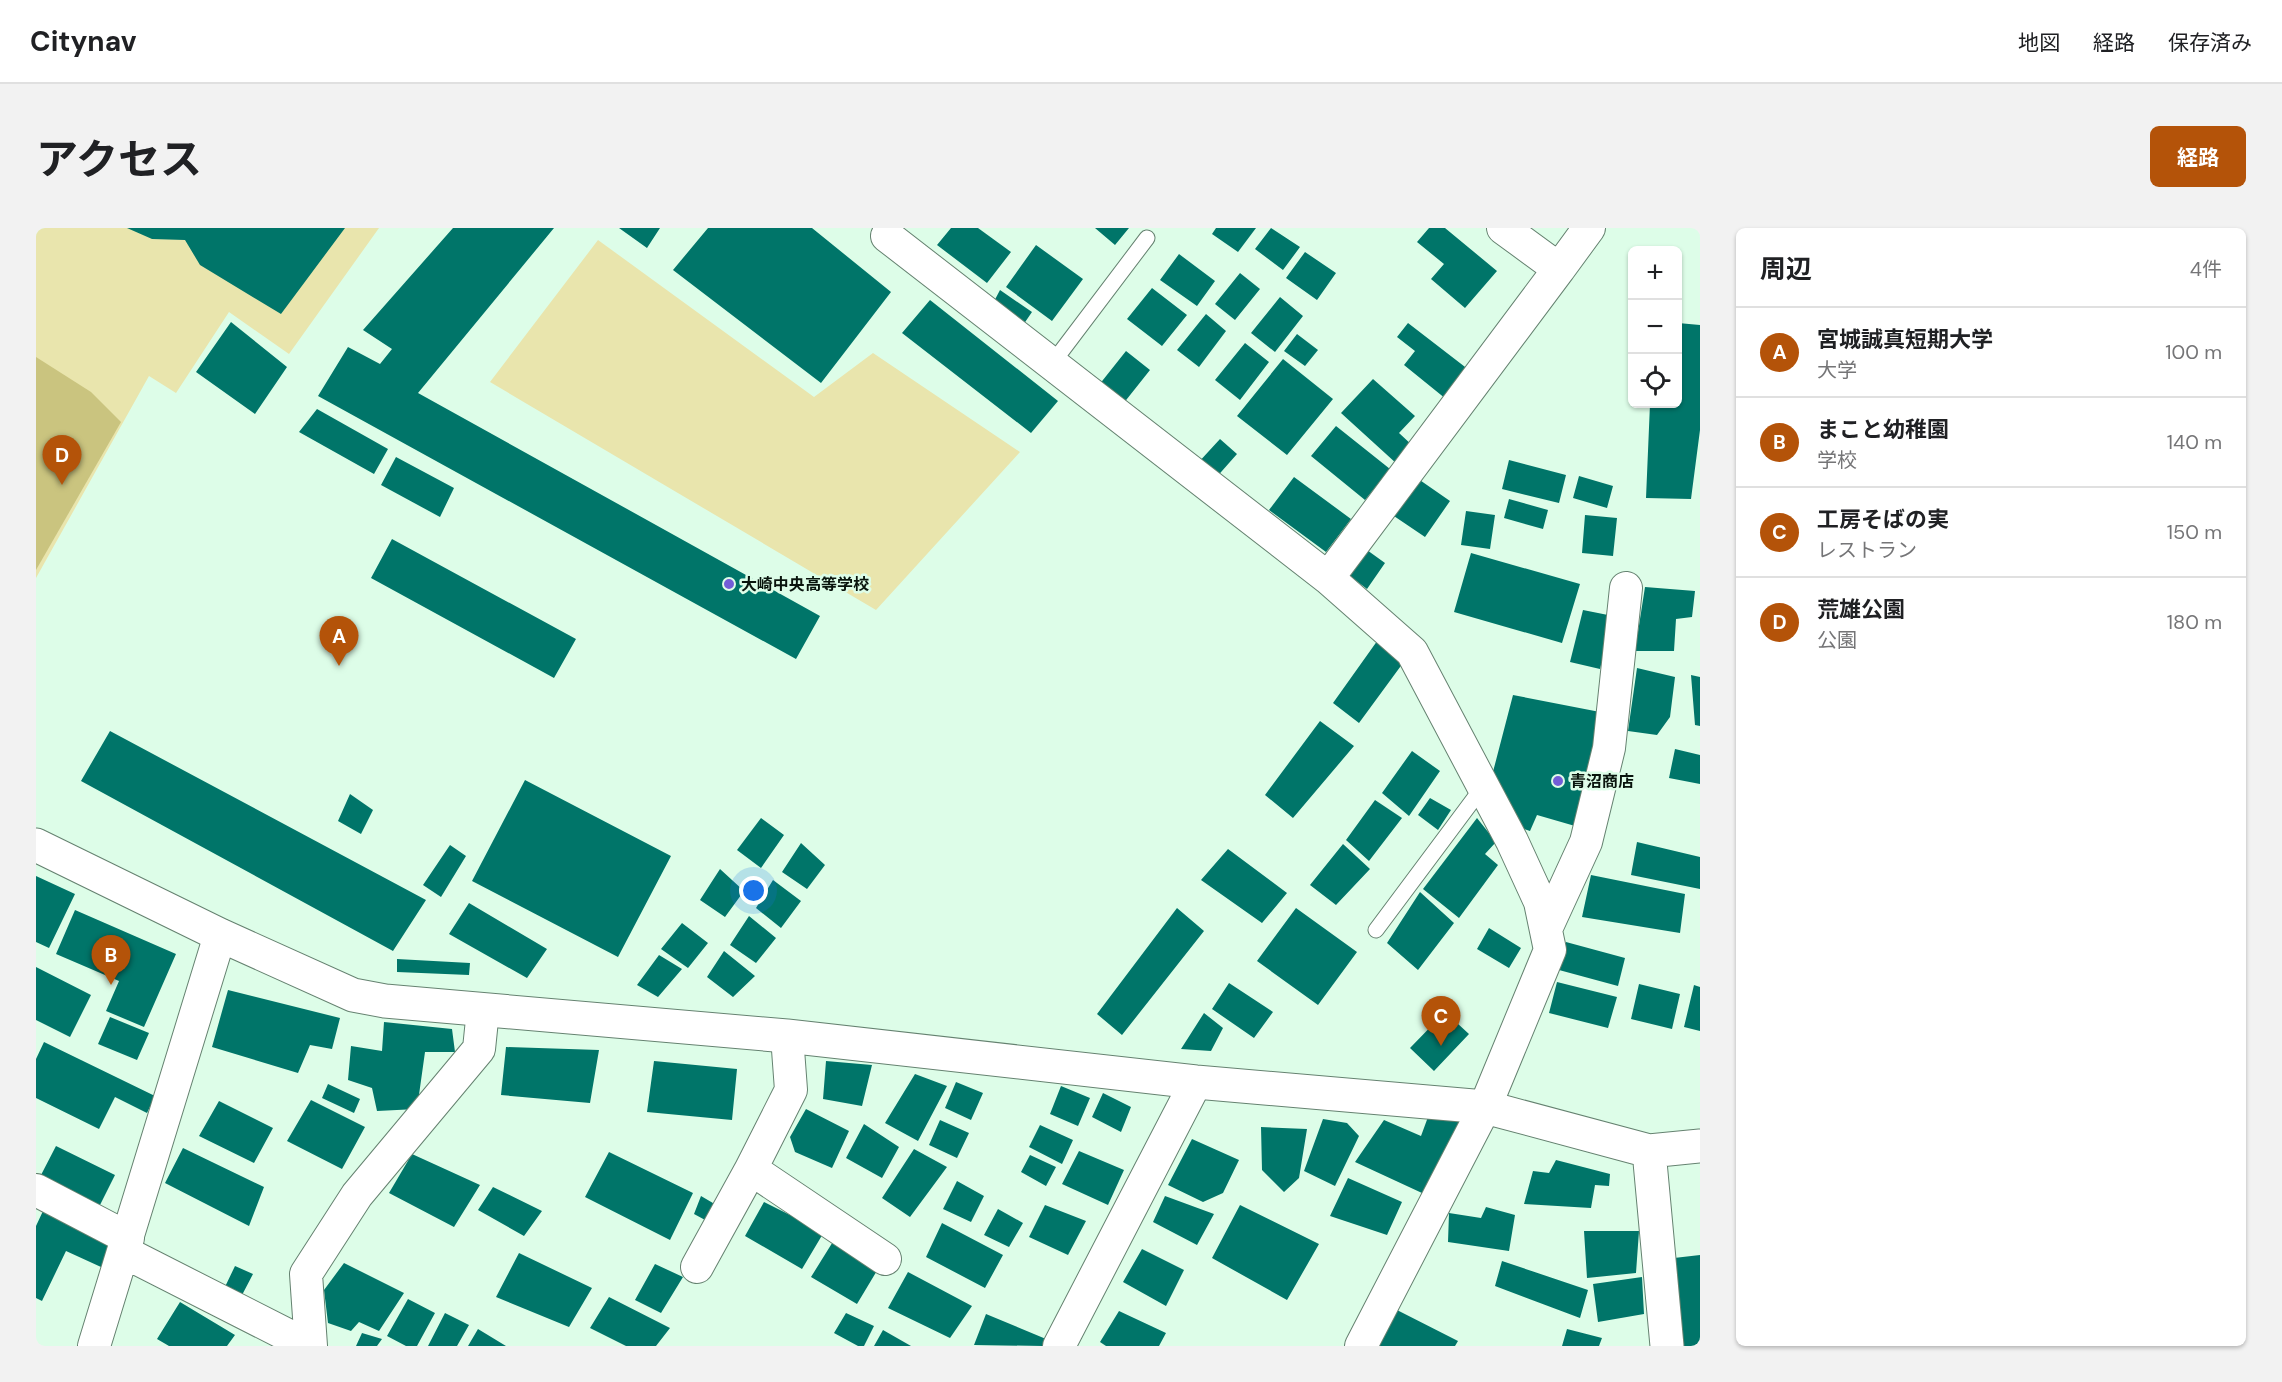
<!DOCTYPE html>
<html lang="ja">
<meta charset="utf-8">
<style>
body{margin:0;font-family:"DM Sans","Noto Sans JP",sans-serif;background:#f2f2f2;color:#202124}
.controls{position:absolute;right:18px;top:18px;display:grid;overflow:hidden;border-radius:9px;box-shadow:0 2px 4px #0004}
.controls button{width:54px;height:54px;display:grid;place-items:center;padding:0;border:0;border-bottom:2px solid #e0e0e0;background:#fff;color:#202124;font:30px sans-serif}
.you{position:absolute;left:718px;top:663px;width:21px;height:21px;margin:-15px;border:4px solid #fff;border-radius:50%;background:#1a73e8;box-shadow:0 0 0 9px #1a73e833}
.badge{display:grid;place-items:center;width:39px;height:39px;border-radius:50%;background:#b45309;color:#fff;font-size:20px;font-weight:700}
.pin{position:absolute;translate:-50% -50px;filter:drop-shadow(0 2px 3px #0008)}
.pin::after{content:'';position:absolute;top:32px;width:21px;height:18px;background:inherit;clip-path:polygon(0 0,100% 0,50% 100%)}
.list{margin:0;padding:0;list-style:none}
h2{display:flex;justify-content:space-between;align-items:center;height:78px;margin:0;padding:0 24px;font-size:26px}
h2 small{font-size:20px;font-weight:400;color:#757577}
.list li{display:grid;grid-template-columns:39px 1fr auto;gap:18px;align-items:center;box-sizing:border-box;height:90px;padding:0 24px;border-top:2px solid #e0e0e0}
.list b{display:block;font-size:22px;white-space:nowrap}
.list p{margin:0;font-size:20px;white-space:nowrap;color:#757577}
.list em{font-size:20px;font-style:normal;color:#757577}
.icon{flex:none;width:33px;height:33px;fill:none;stroke:currentColor;stroke-width:2;stroke-linecap:round;stroke-linejoin:round}
.map{position:relative;flex:none;width:1664px;height:1118px;overflow:hidden;border-radius:9px}
header{display:flex;align-items:center;gap:36px;box-sizing:border-box;height:84px;padding:0 30px;background:#fff;border-bottom:2px solid #e0e0e0}
header strong{font-size:28px}
nav{display:flex;gap:33px;margin-inline-start:auto;font-size:21px}
.intro{display:flex;align-items:center;justify-content:space-between;box-sizing:border-box;height:144px;padding:0 36px}
h1{margin:0;font-size:42px}
.button{padding:15px 27px;border-radius:9px;background:#b45309;color:#fff;font-size:21px;font-weight:700}
main{display:flex;gap:36px;padding:0 36px}
aside{flex:1;background:#fff;border-radius:9px;box-shadow:0 2px 4px #0004}
.map>svg:first-child{display:block}
.green{fill:#e9e5ad}
.forest{fill:#cac47f}
.building{fill:#007569}
.lines{fill:none;stroke-linecap:round;stroke-linejoin:round}
.lane-casing{stroke:#658270;stroke-width:17}
.street-casing{stroke:#658270;stroke-width:34}
.secondary-casing{stroke:#658270;stroke-width:35}
.lane{stroke:#fff;stroke-width:15}
.street{stroke:#fff;stroke-width:32}
.secondary{stroke:#fff;stroke-width:33}
.poi-dot{fill:#735dd7;stroke:#ddfde8;stroke-width:2}
.labels{text-anchor:middle;dominant-baseline:central;stroke-width:5;stroke-linejoin:round;paint-order:stroke}
.poi-label{font-size:16px;font-weight:bold;fill:#09140d;stroke:#ddfde8;text-anchor:start}
</style>
<header>
<strong>Citynav</strong>
<nav><a>地図</a><a>経路</a><a>保存済み</a></nav>
</header>
<div class="intro"><h1>アクセス</h1><a class="button">経路</a></div>
<main>
<div class="map">
<svg width="1664" height="1118" viewBox="0 0 1664 1118">
<rect width="100%" height="100%" fill="#ddfde8"/>
<path class="green" d="M0,0H343L253,126L193,84L140,165L113,148L0,350Z
M562,12L778,169L837,125L984,224L840,382L454,154Z"/>
<path class="forest" d="M0,129L55,164L85,194L0,342Z"/>
<path class="building" d="M91,0H309L245,86L164,37L149,12L116,11Z
M417,0H518L382,165L784,388L760,431L282,168L312,119L344,136L356,121L327,102Z
M583,0H624L611,20Z
M672,0H776L855,64L785,155L637,42Z
M915,0H942L975,24L951,55L901,17Z
M1059,0H1093L1079,17Z
M1180,0H1220L1202,24L1176,6Z
M1235,0L1264,19L1247,42L1219,21Z
M1393,0H1409L1461,43L1429,80L1395,51L1408,36L1381,14Z
M1000,17L1047,51L1016,93L970,59Z
M1269,24L1300,45L1281,72L1250,50Z
M1143,26L1179,53L1161,78L1124,52Z
M1204,45L1224,61L1199,92L1179,76Z
M1116,60L1151,87L1126,118L1091,91Z
M964,62L996,84L983,103L954,81Z
M1244,69L1267,88L1239,124L1215,105Z
M894,72L1022,173L995,205L866,105Z
M1170,86L1190,103L1163,139L1141,122Z
M195,94L251,139L219,186L160,144Z
M1372,95L1433,142L1410,171L1368,137L1379,123L1361,109Z
M1642,95L1664,97V202L1655,271L1610,270L1614,176H1642Z
M1261,106L1282,122L1269,138L1248,123Z
M1209,115L1233,134L1204,172L1179,152Z
M1090,123L1114,142L1083,181L1059,162Z
M1247,131L1297,171L1251,227L1201,188Z
M1337,151L1379,188L1363,205L1377,218L1361,236L1305,185Z
M281,181L352,221L338,246L263,204Z
M1300,198L1354,241L1329,272L1275,228Z
M1184,211L1201,226L1178,252L1161,236Z
M360,229L418,260L404,289L345,257Z
M1473,232L1530,247L1523,275L1466,261Z
M1378,248L1414,273L1389,309L1352,284Z
M1543,248L1577,258L1571,280L1537,270Z
M1258,249L1315,291L1290,324L1233,282Z
M1473,271L1512,282L1507,301L1468,290Z
M1430,283L1459,287L1454,321L1425,317Z
M1549,287L1581,290L1577,328L1546,325Z
M356,311L540,411L518,450L335,350Z
M1324,317L1349,335L1331,361L1306,342Z
M1435,325L1544,356L1526,415L1418,384Z
M1609,359L1659,363L1656,389L1640,391L1638,423H1599Z
M1547,382L1577,388L1564,441L1534,434Z
M1344,409L1367,435L1323,495L1297,475Z
M1601,440L1639,449L1634,489L1621,507L1592,503Z
M1655,447L1664,449V498L1659,497Z
M1477,467L1564,484L1539,598L1501,587L1494,603L1468,594L1452,563Z
M1284,493L1318,518L1257,590L1229,567Z
M74,503L390,672L357,723L45,553Z
M1639,521L1664,527V556L1633,550Z
M1376,523L1404,543L1373,588L1346,565Z
M489,552L635,628L582,729L436,653Z
M314,566L337,582L325,606L302,593Z
M1394,570L1415,582L1402,602L1382,587Z
M1339,572L1366,590L1333,633L1310,612Z
M725,590L748,607L725,640L701,622Z
M1441,590L1460,614L1449,626L1462,637L1423,690L1387,661Z
M1601,614L1664,629V661L1595,647Z
M765,615L789,637L771,661L746,644Z
M1307,616L1334,641L1300,677L1274,657Z
M414,617L430,628L405,669L387,657Z
M1192,621L1251,665L1226,695L1165,652Z
M684,641L708,663L689,689L664,672Z
M1555,647L1649,666L1644,705L1546,689Z
M0,648L39,666L13,720L0,714Z
M737,652L765,673L745,700L720,680Z
M1384,664L1418,695L1382,742L1351,715Z
M433,675L511,721L491,750L413,706Z
M1141,680L1168,703L1086,807L1061,786Z
M1260,680L1321,724L1282,777L1221,733Z
M39,682L140,726L108,799L70,783L83,753L20,726Z
M713,688L740,710L720,735L694,717Z
M646,695L672,715L652,740L625,721Z
M1453,700L1485,720L1473,740L1441,721Z
M1530,714L1589,730L1582,758L1523,742Z
M688,723L719,748L697,769L671,749Z
M623,727L646,741L622,769L601,757Z
M361,731L434,735L433,747L361,744Z
M0,739L55,767L34,809L0,792Z
M1521,754L1581,769L1572,800L1513,785Z
M1193,755L1237,784L1218,810L1176,781Z
M1603,756L1644,766L1636,801L1595,791Z
M1658,757L1664,759V803L1648,799Z
M192,762L304,790L296,821L274,817L262,845L176,819Z
M1409,784L1433,806L1398,843L1374,820Z
M1168,785L1187,800L1175,823L1145,821Z
M74,789L113,805L101,832L62,816Z
M348,794L416,801L419,824H389L381,881L341,883L336,860L312,852L315,818L346,823Z
M8,814L119,868L111,885L79,869L63,901L0,870V831Z
M470,819L563,822L554,875L465,867Z
M618,833L701,841L696,892L611,884Z
M790,833L836,837L826,878L787,871Z
M879,846L911,858L882,913L849,895Z
M920,854L947,865L935,892L909,880Z
M292,856L324,871L318,885L286,870Z
M1025,858L1054,870L1042,898L1014,886Z
M1067,865L1095,879L1085,904L1056,889Z
M275,872L329,899L306,941L251,913Z
M183,873L237,900L218,935L163,908Z
M770,881L813,903L796,940L759,924L754,909Z
M1392,889L1428,894L1386,965L1319,934L1348,892L1385,908Z
M1287,891L1311,895L1323,908L1299,958L1268,943Z
M904,892L933,905L921,930L893,917Z
M828,896L863,919L846,950L810,930Z
M1004,897L1037,912L1026,936L993,919Z
M1225,899L1271,901L1263,950L1248,964L1226,942Z
M1156,911L1203,932L1187,965L1167,974L1132,957Z
M20,918L79,947L64,977L5,947Z
M147,920L228,959L213,998L129,955Z
M878,921L911,939L874,989L846,970Z
M1043,923L1088,942L1072,977L1026,956Z
M573,924L657,965L634,1012L549,969Z
M376,926L444,957L418,999L353,965Z
M994,927L1020,939L1010,958L985,944Z
M1520,932L1574,946L1573,958L1559,957L1555,980L1488,976L1497,943L1513,945Z
M1312,950L1366,974L1351,1007L1294,988Z
M921,953L948,968L935,994L907,981Z
M457,959L506,983L488,1008L442,982Z
M665,968L682,978L671,993L658,986Z
M1129,968L1178,986L1161,1017L1117,994Z
M728,974L788,1004L766,1041L709,1008Z
M1009,977L1050,993L1032,1027L993,1009Z
M1204,977L1283,1016L1251,1072L1176,1030Z
M1450,979L1479,987L1473,1023L1412,1014L1413,985L1445,990Z
M962,981L987,995L973,1019L948,1007Z
M7,983L76,1015L65,1039L30,1023L6,1073L0,1070V998Z
M906,995L967,1027L949,1060L890,1029Z
M1548,1003H1603L1600,1045L1551,1050Z
M798,1012L845,1036L821,1076L775,1049Z
M1106,1021L1148,1042L1130,1078L1087,1054Z
M483,1025L556,1060L533,1099L460,1069Z
M1664,1027V1118H1647L1638,1030Z
M1466,1033L1552,1062L1544,1090L1459,1058Z
M308,1035L368,1065L343,1103L323,1094L315,1103L292,1095L288,1062Z
M619,1036L647,1049L625,1085L599,1072Z
M199,1038L217,1046L205,1069L187,1063Z
M872,1044L936,1078L914,1110L852,1080Z
M1606,1049L1608,1086L1562,1094L1557,1056Z
M573,1069L634,1100L620,1118H590L554,1100Z
M372,1071L399,1085L381,1118H370L351,1108Z
M144,1074L199,1107L191,1118H133L121,1111Z
M1359,1081L1422,1113L1419,1118H1338Z
M1083,1083L1130,1105L1123,1118H1070L1064,1114Z
M409,1085L433,1097L421,1118H392Z
M810,1085L838,1098L828,1118H822L798,1105Z
M950,1086L1010,1111L1007,1118L938,1117Z
M442,1101L470,1118H432Z
M1531,1101L1566,1110L1563,1118H1526Z
M847,1102L875,1118H838Z
M326,1105L346,1111L341,1118H320Z"/>
<g class="lines">
<g class="lane-casing">
<path id="lane" d="M1015,137L1111,10
M1340,702L1446,560"/>
</g>
<g class="street-casing">
<path id="street" d="M851,8L1292,350L1376,424L1476,613L1504,674L1514,722L1449,879L1325,1118
M1523,41L1553,0
M1292,350L1523,41L1467,0
M1510,701L1550,614L1573,520L1590,360
M751,808L755,862L715,941L849,1031
M0,962L92,1010
M88,1024L273,1118
M661,1039L715,941
M58,1118L184,707
M275,1118L270,1046L321,967L443,821L447,782
M1023,1118L1160,854"/>
</g>
<g class="secondary-casing">
<path id="secondary" d="M0,617L184,707L317,767L349,773L751,808L1160,854L1449,879L1613,923L1664,918
M1613,923L1631,1118"/>
</g>
<use href="#lane" class="lane"/>
<use href="#street" class="street"/>
<use href="#secondary" class="secondary"/>
</g>
<g class="poi-dot">
<circle cx="693" cy="356" r="6"/>
<circle cx="1522" cy="553" r="6"/>
</g>
<g class="labels">
<g class="poi-label">
<text x="705" y="356">大崎中央高等学校</text>
<text x="1534" y="553">青沼商店</text>
</g>
</g>
</svg>
<div class="controls">
<button>+</button>
<button>−</button>
<button><svg class="icon" aria-label="locate" viewBox="0 0 24 24"><circle cx="12" cy="12" r="6"/><path d="M12 2v4M12 18v4M2 12h4M18 12h4"/></svg></button>
</div>
<div class="you"></div>
<div class="pin badge" style="left:303px;top:438px">A</div>
<div class="pin badge" style="left:75px;top:757px">B</div>
<div class="pin badge" style="left:1405px;top:818px">C</div>
<div class="pin badge" style="left:26px;top:257px">D</div>
</div>
<aside>
<h2>周辺<small>4件</small></h2>
<ul class="list">
<li><span class="badge">A</span><div><b>宮城誠真短期大学</b><p>大学</p></div><em>100 m</em></li>
<li><span class="badge">B</span><div><b>まこと幼稚園</b><p>学校</p></div><em>140 m</em></li>
<li><span class="badge">C</span><div><b>工房そばの実</b><p>レストラン</p></div><em>150 m</em></li>
<li><span class="badge">D</span><div><b>荒雄公園</b><p>公園</p></div><em>180 m</em></li>
</ul>
</aside>
</main>
